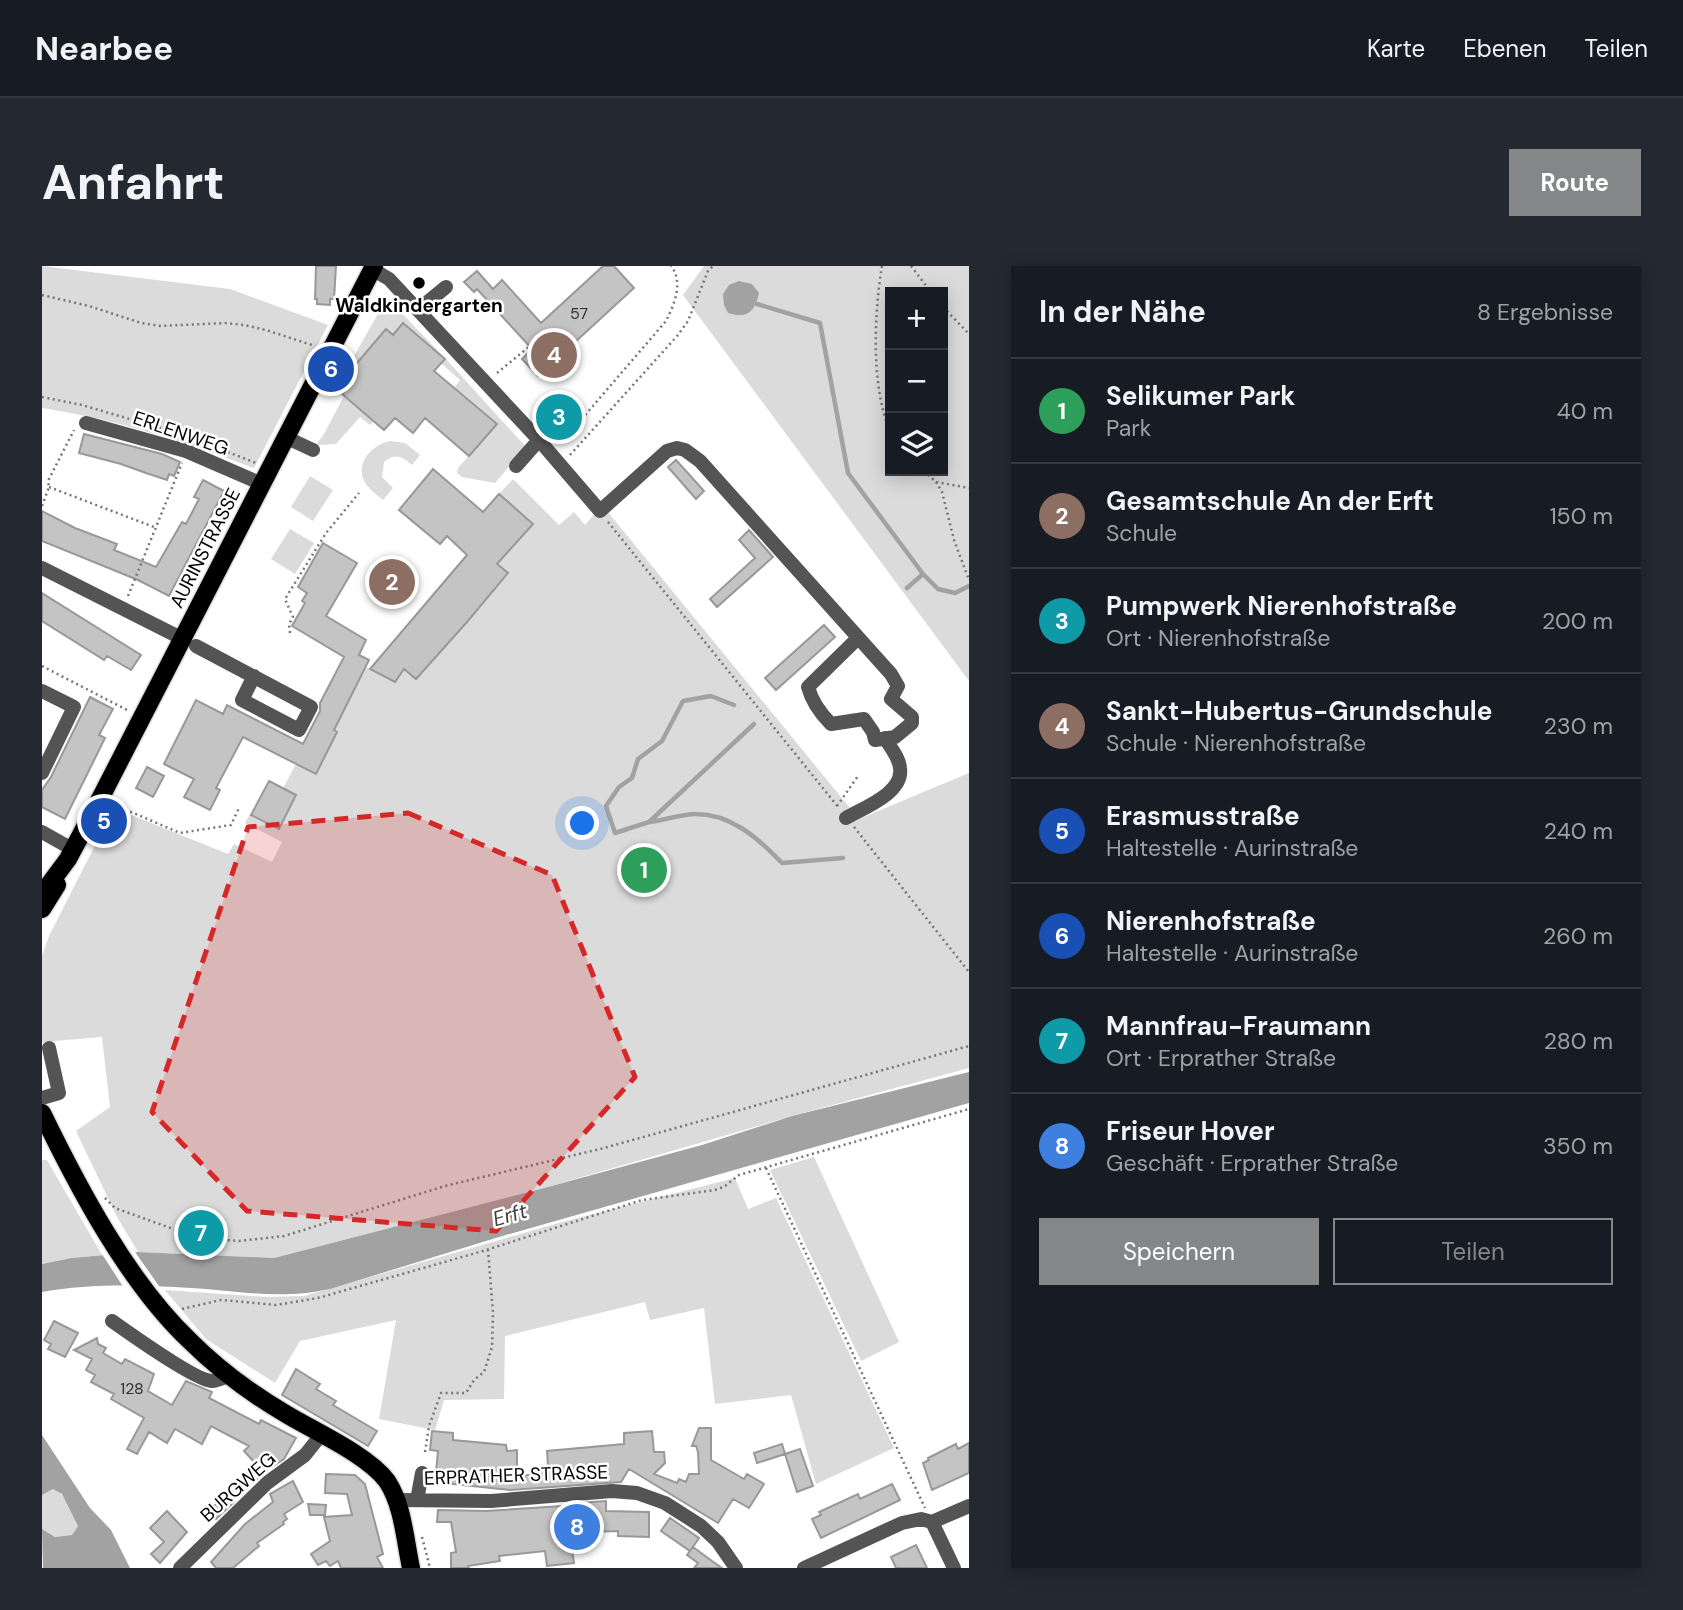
<!DOCTYPE html>
<html lang="de">
<meta charset="utf-8">
<style>
body{margin:0;font-family:"DM Sans",sans-serif;background:#242831;color:#f1f3f6}
.controls{position:absolute;right:21px;top:21px;display:grid;overflow:hidden;border-radius:0px;box-shadow:0 4px 18px #0003}
.controls button{width:63px;height:63px;display:grid;place-items:center;padding:0;border:0;border-bottom:2px solid #363941;background:#171b24;color:#f1f3f6;font:35px sans-serif}
.you{position:absolute;left:541px;top:558px;width:24px;height:24px;margin:-18px;border:5px solid #fff;border-radius:50%;background:#1a73e8;box-shadow:0 0 0 10px #1a73e833}
.badge{display:grid;place-items:center;width:46px;height:46px;border-radius:50%;background:#858687;color:#fff;font-size:23px;font-weight:700}
.pin{position:absolute;translate:-50% -50%;border:4px solid #fff;box-shadow:0 2px 7px #0006}
.list{margin:0;padding:0;list-style:none}
h2{display:flex;justify-content:space-between;align-items:center;height:91px;margin:0;padding:0 28px;font-size:30px}
h2 small{font-size:23px;font-weight:400;color:#9ea1a6}
.list li{display:grid;grid-template-columns:46px 1fr auto;gap:21px;align-items:center;box-sizing:border-box;height:105px;padding:0 28px;border-top:2px solid #363941}
.list b{display:block;font-size:26px;white-space:nowrap}
.list p{margin:0;font-size:23px;white-space:nowrap;color:#9ea1a6}
.list em{font-size:23px;font-style:normal;color:#9ea1a6}
.actions{display:flex;gap:14px;padding:21px 28px}
.actions a{flex:1;padding:16px 0;border:2px solid #858687;border-radius:0px;text-align:center;font-size:24px;color:#858687}
.actions .main{background:#858687;color:#fff}
.icon{flex:none;width:38px;height:38px;fill:none;stroke:currentColor;stroke-width:2;stroke-linecap:round;stroke-linejoin:round}
.map{position:relative;flex:none;width:927px;height:1302px;overflow:hidden;border-radius:0px}
header{display:flex;align-items:center;gap:42px;box-sizing:border-box;height:98px;padding:0 35px;background:#171b24;border-bottom:2px solid #363941}
header strong{font-size:33px}
nav{display:flex;gap:38px;margin-inline-start:auto;font-size:24px}
.intro{display:flex;align-items:center;justify-content:space-between;box-sizing:border-box;height:168px;padding:0 42px}
h1{margin:0;font-size:49px}
.button{padding:18px 32px;border-radius:0px;background:#858687;color:#fff;font-size:24px;font-weight:700}
main{display:flex;gap:42px;padding:0 42px}
aside{flex:1;background:#171b24;border-radius:0px;box-shadow:0 4px 18px #0003}
.map>svg:first-child{display:block}
.green{fill:#dbdbdb;fill-rule:evenodd}
.water{fill:#a2a2a2}
.pier{fill:#fff}
.lines{fill:none;stroke-linecap:round;stroke-linejoin:round}
.stream{stroke:#a2a2a2;stroke-width:4.5}
.building{fill:#c4c4c4;stroke:#989898;stroke-width:2}
.major-casing{stroke:#dbdbdb;stroke-width:21}
.path{stroke:#767676;stroke-width:2.5;stroke-dasharray:2 3.5;stroke-linecap:butt}
.minor{stroke:#545454;stroke-width:14}
.major{stroke:#000;stroke-width:18}
.marked{fill:#d62828;fill-opacity:0.2;stroke:#d62828;stroke-width:5;stroke-dasharray:14 9;stroke-linejoin:round}
.poi-dot{fill:#000;stroke:#fff;stroke-width:2.5}
.labels{text-anchor:middle;dominant-baseline:central;stroke-width:5;stroke-linejoin:round;paint-order:stroke}
.number-label{font-size:16px;fill:#313131}
.poi-label{font-size:19px;font-weight:bold;fill:#000;stroke:#fff}
.street-label{font-size:19px;fill:#000;stroke:#fff}
.water-label{font-size:21px;font-style:italic;fill:#434343;stroke:#fff}
</style>
<header>
<strong>Nearbee</strong>
<nav><a>Karte</a><a>Ebenen</a><a>Teilen</a></nav>
</header>
<div class="intro"><h1>Anfahrt</h1><a class="button">Route</a></div>
<main>
<div class="map">
<svg width="927" height="1302" viewBox="0 0 927 1302">
<rect width="100%" height="100%" fill="#fff"/>
<path class="green" d="M0,0L188,23L286,59L212,202C143,176 73,153 0,142Z
M662,0H927V415L641,29ZM848,26H901V205H848Z
M345,32L403,92L484,181L453,217L420,211L415,207L416,202L455,158L412,122L418,114L399,97L402,92L361,57L351,69L344,63L304,110L299,113Z
M302,130L332,155L328,159L318,151L294,178L274,179L282,168Z
M348,175L363,177L378,189L370,199C360,190 353,187 342,196L340,211L351,222L341,234C335,229 328,224 324,218C311,198 330,179 348,175Z
M268,210L291,224L271,255L249,241Z
M471,213L517,259L532,246L543,259L560,239L817,553L927,507V802L750,850L502,922L232,992L96,986L75,951L34,865L68,841L60,771L0,776V690L7,670L72,542L186,588L192,578L230,596L240,576L203,557L208,548L237,563L254,529L241,522L254,498L295,466L292,464L324,401L352,415L362,403L374,413L465,308L454,297L490,258L457,228Z
M248,263L272,277L253,308L229,293Z
M772,891L857,1076L819,1095L728,904Z
M0,894H5L60,989L29,992L0,998Z
M693,912L706,943L734,932L852,1182L774,1218L749,1129L673,1138L662,1042L608,1054L603,1036L463,1070L462,1133L402,1134L393,1164L337,1153L354,1054L258,1075L233,1117L164,1073L123,1024L226,1031L262,1030L520,956Z
M11,1223C25,1228 30,1247 36,1260L30,1269L13,1271L0,1263V1229Z"/>
<path class="water" d="M697,15L710,18L717,27C713,46 705,53 686,47L682,39L681,28L687,19Z
M927,806V837L457,971L288,1023C237,1034 199,1025 149,1022C100,1019 49,1017 0,1026V998L29,992L96,986L232,992L502,922L660,879L750,850Z
M0,1169L48,1242L69,1264L88,1302H1L0,1263L13,1271L30,1269L36,1260L20,1228L11,1223L0,1229Z"/>
<path class="pier" d="M91,983L119,1023L82,1022L58,985Z"/>
<g class="lines">
<path class="stream" d="M715,38L778,57L806,207L881,308L896,323L913,327L927,320
M865,322L881,308
M692,439L669,430L641,435L620,475L596,493L590,512L577,521L564,540L573,567L607,556L712,458
M608,556C622,554 637,549 652,548C688,547 716,572 740,597L801,592"/>
</g>
<path class="building" d="M274,0H294L292,33H288V39L275,38V33H273Z
M561,0H572L592,22L496,110L480,93L490,83L435,23L432,26L422,16L435,5L451,23L460,14L499,57Z
M361,57L403,93L392,105L455,158L427,190L383,152L371,167L353,152L342,164L300,128L311,116L304,110L344,63L351,69Z
M508 151a9 9 0 1 1 18 0a9 9 0 1 1-18 0Z
M42,168L120,188L138,196L132,210L127,208L125,214L104,207L79,198L37,187Z
M634,194L662,225L654,233L626,201Z
M391,203L441,246L457,228L491,258L455,298L466,307L425,356L374,413L362,403L353,416L328,403L425,289L405,270L398,278L357,244Z
M161,214L182,225L127,330L96,314L0,275V245L33,262L75,278L72,284L114,301L140,256L144,258L157,233L152,231Z
M707,264L731,291L675,341L668,333L713,292L697,274Z
M281,277L315,297L284,350L324,374L317,389L327,394L292,464L295,466L274,508L201,471L174,522L178,524L168,544L142,531L152,513L122,498L154,434L181,448L185,439L261,478L278,445V437L302,391L250,360L263,337L260,335L265,327L256,321Z
M0,327L99,389L89,404L65,390L62,394L0,355Z
M782,359L793,371L734,424L723,412Z
M48,431L71,443L57,469L63,472L23,553L0,541V524L9,511Z
M105,501L122,510L111,531L94,522Z
M227,515L254,529L237,563L209,549Z
M12,1055L36,1067L23,1091L6,1083L9,1078L2,1074Z
M55,1072L56,1078L64,1082L61,1087L80,1098L83,1093L112,1108L106,1125L130,1139L144,1115L170,1126L167,1132L217,1158L219,1154L254,1172L242,1193L233,1199V1196L213,1215L205,1207L214,1198L202,1185L207,1180L169,1160L160,1178L133,1163L125,1177L107,1166L95,1188L85,1183L102,1152L69,1133L72,1128L49,1116L53,1109L44,1104L50,1093L32,1084Z
M254,1103L278,1118L274,1123L294,1135L291,1139L335,1165L326,1180L240,1129Z
M657,1162H669V1194L702,1213L705,1208L722,1218L707,1242L691,1233L676,1257L587,1203L579,1216L469,1224L393,1216L396,1185L388,1184L390,1165L411,1167V1174L464,1179L465,1185L475,1184V1210L499,1208L498,1201L506,1200L505,1185L582,1178V1167L610,1165L612,1186H622L623,1197L612,1208L635,1217L637,1213L644,1216L647,1208H657L656,1186L654,1180H650Z
M927,1177V1207L890,1224L881,1197L887,1194L886,1192L914,1178L916,1183Z
M740,1178L743,1188L715,1197L712,1187Z
M758,1183L771,1220L755,1226L743,1188Z
M284,1208L313,1209L323,1218L341,1288L335,1291L341,1302H299L296,1295L288,1300L284,1295L276,1299L269,1288L288,1275L282,1251L310,1249L305,1228L283,1227Z
M251,1215L261,1236L242,1248L245,1253L241,1256L242,1258L215,1277L217,1280L191,1302H174L169,1296L203,1258L231,1236L228,1228Z
M850,1218L858,1234L779,1272L770,1253L779,1249L777,1246L816,1228L818,1233Z
M184,1228L192,1236L174,1253L167,1245Z
M564,1235V1245L607,1246V1271L576,1270V1265L549,1266L550,1281L530,1284L532,1297L505,1300L503,1285L457,1290L458,1295L426,1300L427,1302H409V1287L414,1286L409,1256H395L396,1244L444,1245L536,1239V1237Z
M266,1238L284,1239L283,1249H268Z
M125,1245L145,1266L118,1297L109,1288L122,1276L108,1262Z
M628,1252L657,1272L648,1285L619,1265Z
M874,1279L885,1302H854L849,1291Z
M651,1281L670,1295L680,1302H652L656,1297L645,1289Z"/>
<g class="lines">
<g class="major-casing">
<path id="major" d="M0,628L26,593L58,533L332,0
M0,643L15,619
M0,847C37,923 86,1016 147,1074C176,1103 208,1127 244,1148C272,1165 326,1189 345,1215C361,1239 363,1274 369,1302"/>
</g>
<path class="path" d="M840,0C832,48 829,121 848,165
M869,0L889,26
M0,29L47,40L99,57L119,60L183,57L202,59L224,64L273,80
M901,41L927,68
M455,107L488,80
M0,131L40,139L135,167
M512,171L538,155L624,55C632,39 642,16 629,0
M155,174L214,197
M528,189L636,69L646,55L666,5L671,0
M882,205L894,216L927,222
M894,216L900,226L912,274L927,314
M7,221L112,261
M0,240L7,221L6,215L32,164
M566,256L797,542
M86,330L140,197
M248,367L247,358L251,351L243,333L284,267L317,227
M0,400L87,445
M73,539L138,567L189,559L197,542
M795,540L816,510
M812,561L927,706
M724,902L883,1242
M63,932L73,942L145,968L168,973L197,975L242,970L403,920L562,882L927,780
M140,1043L179,1034L234,1039L276,1032L441,985L600,934L673,924L683,920L697,909L927,843
M383,1186L387,1160L399,1127H424L432,1114L442,1106L450,1081L451,1047L446,984
M380,1271L388,1302"/>
<path class="minor" d="M330,3L347,13L497,174L558,245L625,185L635,182L643,184L658,195L849,408L856,420L849,433L870,451V457L853,471L833,474L831,466L822,453L789,458C779,448 770,436 766,421L816,372
M376,44L404,21
M44,157L144,185L220,218
M243,171L271,184
M474,200L497,174
M0,302L141,373
M154,380L269,441L257,464L200,434L212,410
M0,425L32,441L0,507
M804,552C821,542 862,527 858,502C857,491 848,481 843,472
M0,566L32,584
M0,832L17,827L7,782
M70,1055C87,1067 154,1115 170,1115C176,1115 181,1112 186,1110
M355,1234L449,1235L570,1225L595,1227L623,1237L659,1260L676,1276L694,1302
M375,1234L380,1207
M890,1256L912,1302
M138,1302L225,1217L263,1189L279,1169
M762,1302L860,1257L879,1253L890,1256L927,1240"/>
<use href="#major" class="major"/>
</g>
<path class="marked" d="M366,547L510,609L593,811L454,965L205,945L110,846L206,561Z"/>
<circle class="poi-dot" cx="377" cy="17" r="7"/>
<g class="labels">
<g class="number-label">
<text x="537" y="47">57</text>
<text x="90" y="1122">128</text>
</g>
<g class="poi-label">
<text x="377" y="39">Waldkindergarten</text>
</g>
<g class="street-label">
<text transform="translate(139 167) rotate(19)">ERLENWEG</text>
<text transform="translate(163 282) rotate(-63)">AURINSTRASSE</text>
<text transform="translate(474 1209) rotate(-2)">ERPRATHER STRASSE</text>
<text transform="translate(196 1221) rotate(-42)">BURGWEG</text>
</g>
<g class="water-label">
<text transform="translate(468 949) rotate(-16)">Erft</text>
</g>
</g>
</svg>
<div class="controls">
<button>+</button>
<button>−</button>
<button><svg class="icon" aria-label="layers" viewBox="0 0 24 24"><path d="M12 4l9 5-9 5-9-5zM3 14l9 5 9-5"/></svg></button>
</div>
<div class="you"></div>
<div class="pin badge" style="left:602px;top:604px;background:#2e9e5b">1</div>
<div class="pin badge" style="left:350px;top:316px;background:#8d6e63">2</div>
<div class="pin badge" style="left:517px;top:151px;background:#0f9aa8">3</div>
<div class="pin badge" style="left:512px;top:89px;background:#8d6e63">4</div>
<div class="pin badge" style="left:62px;top:555px;background:#1a4fb4">5</div>
<div class="pin badge" style="left:289px;top:103px;background:#1a4fb4">6</div>
<div class="pin badge" style="left:159px;top:967px;background:#0f9aa8">7</div>
<div class="pin badge" style="left:535px;top:1261px;background:#3f7fe0">8</div>
</div>
<aside>
<h2>In der Nähe<small>8 Ergebnisse</small></h2>
<ul class="list">
<li><span class="badge" style="background:#2e9e5b">1</span><div><b>Selikumer Park</b><p>Park</p></div><em>40 m</em></li>
<li><span class="badge" style="background:#8d6e63">2</span><div><b>Gesamtschule An der Erft</b><p>Schule</p></div><em>150 m</em></li>
<li><span class="badge" style="background:#0f9aa8">3</span><div><b>Pumpwerk Nierenhofstraße</b><p>Ort · Nierenhofstraße</p></div><em>200 m</em></li>
<li><span class="badge" style="background:#8d6e63">4</span><div><b>Sankt-Hubertus-Grundschule</b><p>Schule · Nierenhofstraße</p></div><em>230 m</em></li>
<li><span class="badge" style="background:#1a4fb4">5</span><div><b>Erasmusstraße</b><p>Haltestelle · Aurinstraße</p></div><em>240 m</em></li>
<li><span class="badge" style="background:#1a4fb4">6</span><div><b>Nierenhofstraße</b><p>Haltestelle · Aurinstraße</p></div><em>260 m</em></li>
<li><span class="badge" style="background:#0f9aa8">7</span><div><b>Mannfrau-Fraumann</b><p>Ort · Erprather Straße</p></div><em>280 m</em></li>
<li><span class="badge" style="background:#3f7fe0">8</span><div><b>Friseur Hover</b><p>Geschäft · Erprather Straße</p></div><em>350 m</em></li>
</ul>
<div class="actions"><a class="main">Speichern</a><a>Teilen</a></div>
</aside>
</main>
